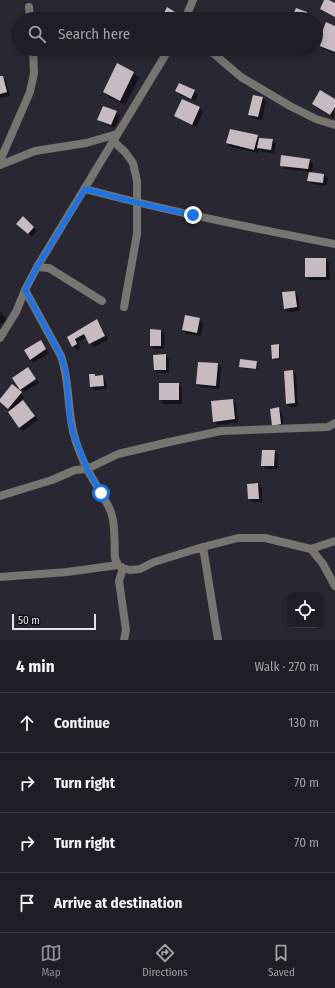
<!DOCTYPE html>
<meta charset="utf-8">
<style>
body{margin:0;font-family:"Fira Sans Condensed",sans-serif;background:#27262d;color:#f1f3f6}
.controls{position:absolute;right:12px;bottom:12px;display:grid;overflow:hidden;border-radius:8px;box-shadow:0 2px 6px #0003}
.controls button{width:36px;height:36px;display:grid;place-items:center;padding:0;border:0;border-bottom:1px solid #3c3b42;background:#1f1d25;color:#f1f3f6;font:20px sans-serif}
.scale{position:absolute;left:12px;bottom:10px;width:84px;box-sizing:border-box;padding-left:4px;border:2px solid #e4e3ea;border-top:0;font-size:11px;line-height:14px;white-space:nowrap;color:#e4e3ea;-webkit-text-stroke:3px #111115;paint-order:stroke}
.stop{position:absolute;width:12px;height:12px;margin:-9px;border:3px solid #1a73e8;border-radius:50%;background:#fff}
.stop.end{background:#1a73e8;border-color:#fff;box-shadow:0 1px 4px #0008}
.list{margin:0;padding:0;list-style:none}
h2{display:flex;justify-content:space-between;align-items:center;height:52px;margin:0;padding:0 16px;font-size:17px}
h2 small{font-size:13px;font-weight:400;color:#a1a2a7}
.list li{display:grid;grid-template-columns:26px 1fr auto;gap:12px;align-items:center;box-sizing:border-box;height:60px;padding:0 16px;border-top:1px solid #3c3b42}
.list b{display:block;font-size:15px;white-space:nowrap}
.list em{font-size:13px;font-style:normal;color:#a1a2a7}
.icon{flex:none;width:22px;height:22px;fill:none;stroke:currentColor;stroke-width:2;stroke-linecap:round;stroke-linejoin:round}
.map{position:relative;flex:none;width:335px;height:640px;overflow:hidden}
.search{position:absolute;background:#1f1d25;box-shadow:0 2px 6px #0003;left:12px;right:12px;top:12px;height:44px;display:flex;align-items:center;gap:10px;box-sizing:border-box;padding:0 14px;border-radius:22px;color:#a1a2a7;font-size:15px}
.sheet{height:292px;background:#1f1d25}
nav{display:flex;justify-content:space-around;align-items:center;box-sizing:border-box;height:56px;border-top:1px solid #3c3b42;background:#1f1d25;font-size:11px;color:#a1a2a7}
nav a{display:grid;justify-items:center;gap:2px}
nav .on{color:#8c9099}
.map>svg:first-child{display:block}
.shadow{fill:#0007}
.building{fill:#c8bac1}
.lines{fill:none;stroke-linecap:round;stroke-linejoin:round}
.minor{stroke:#767570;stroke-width:8}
.route{stroke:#1a73e8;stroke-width:5}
</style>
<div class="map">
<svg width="335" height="640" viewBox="0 0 335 640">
<rect width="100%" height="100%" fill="#292731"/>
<path class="shadow" d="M174,12L175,14L173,18L166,14Z
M307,13L310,17L309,19H293Z
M335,27V54L321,48L318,44Z
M231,49H254L251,57Z
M133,73L139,78L125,105L109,97L104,92Z
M0,77H3L6,80L10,96L0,98Z
M177,91H194L198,95L195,101L180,95Z
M262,98L266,101L262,120L253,118L249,115Z
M183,100L200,108L203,112L196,127L179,119L175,116Z
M335,100L334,118L317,108L313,104Z
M116,112L120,116L114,128L102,123L99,120Z
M257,136L260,139L273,140L276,144L274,153L262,152L259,149L258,153L231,147L227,143Z
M309,160L313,163L312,173L324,175L328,178L326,186L312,184L308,181L310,172L285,169L281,165Z
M23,217L37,231L32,237L21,228Z
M326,259L329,263L330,280H310L306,277Z
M295,292L298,295L300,311L288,312L285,309Z
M0,311L7,320L0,325Z
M199,319L203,323L201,336L187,334L183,330Z
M96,321L100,324L108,340L94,347L87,337L78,342L80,348L76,350L68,337Z
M151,331H161L165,334L164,349H154L151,345Z
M41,341L49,353L34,363L30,360Z
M278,345L280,347V359L274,360L273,358Z
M165,355L169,359V373H158L155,370Z
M257,362L258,364L257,370L242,368L240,366Z
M218,364L221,368L219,389L200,387L197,384Z
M28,368L39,383L24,392L21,389Z
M293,371L296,375L298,407H290L287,404Z
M95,375L97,377L102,376L106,380L107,389L95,390L91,387Z
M179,384L182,388V404H164L160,400Z
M12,385L24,397L18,404L23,401L38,420L23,431L19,427L11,411L0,400Z
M232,400L236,403L238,422L218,425L214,421Z
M278,409L282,412L284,428L273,425Z
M274,451L278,455L277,469H266L262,465Z
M258,484L262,488V502H252L249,499Z"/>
<path class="building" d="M324,0H329L335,3V17L320,9Z
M167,7L175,12L171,18L164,13Z
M296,8L307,12L305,19H291Z
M326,22L335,26V52L317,45Z
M233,49H249L247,55Z
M117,63L134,72L120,101L103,92Z
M0,76H3L7,92L0,94Z
M179,83L195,90L191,99L175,91Z
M320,90L335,99V107L330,115L312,104Z
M253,95L263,97L258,117L248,115Z
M182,99L200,107L192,125L174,116Z
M103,106L117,111L111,125L97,120Z
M230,129L258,135L254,150L226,143Z
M259,138L273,139L271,150L257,148Z
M281,155L310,159L308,169L280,166Z
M309,172L324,174L323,183L307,181Z
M23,216L34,227L28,234L16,224Z
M305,258H326V277H305Z
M295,291L297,307L284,309L282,292Z
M185,315L200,318L197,333L182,330Z
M97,319L105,336L89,344L84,334L75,339L77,344L72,347L67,337Z
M150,329L161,330V346H150Z
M41,340L46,349L30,360L24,350Z
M279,344V358L272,359L271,345Z
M166,354V370H154L153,355Z
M240,359L257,361L256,369L239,367Z
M198,362L218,363L216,386L196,384Z
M28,367L36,379L20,390L12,378Z
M293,370L295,403L286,404L284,371Z
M89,374H95V376L103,375L104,386L90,387Z
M159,383H179V400H159Z
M12,384L22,392L8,409L0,402V399Z
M233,399L235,419L213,422L211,401Z
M23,400L35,416L19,428L8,412Z
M279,407L281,424L272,426L270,409Z
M262,450H275L274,466H261Z
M258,483L259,499H248L247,484Z"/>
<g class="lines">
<path class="minor" d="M29,7L30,19
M185,19L193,0
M199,49L213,53L241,77L290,106L316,119L335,125
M113,141L125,152L133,163L137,181V234L124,307
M0,161L30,92L34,73L33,49
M0,165L35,151L86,143L117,134
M85,189C167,211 251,228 335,244
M37,267L49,268L102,301
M25,290L61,356C70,382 67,409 74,435C77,447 82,458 87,469C95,484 105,497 111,512C116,526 114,544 115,558L118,565L123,568L130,570L140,569L154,562L203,547L238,538H265L311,549L323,564L335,586
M0,338L16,312L25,290L37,267L169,49
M0,496L52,480L75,470L87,469L118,454L169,442L221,431L328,427L335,423
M203,547L218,640
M311,549L335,541
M123,568L119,581L126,630L124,640
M0,577L67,572L118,565"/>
</g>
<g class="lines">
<path class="route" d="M101,493L87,469L74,436L70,420L66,373L61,356L25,290L37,267L85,189L138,203L193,215"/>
</g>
</svg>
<div class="controls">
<button><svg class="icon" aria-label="locate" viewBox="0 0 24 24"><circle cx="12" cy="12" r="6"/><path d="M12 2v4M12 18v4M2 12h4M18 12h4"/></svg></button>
</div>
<div class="scale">50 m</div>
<div class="stop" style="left:101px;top:493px"></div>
<div class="stop end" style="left:193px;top:215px"></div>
<div class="search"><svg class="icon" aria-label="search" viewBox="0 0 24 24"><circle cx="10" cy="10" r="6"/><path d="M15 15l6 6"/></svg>Search here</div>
</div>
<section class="sheet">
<h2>4 min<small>Walk · 270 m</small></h2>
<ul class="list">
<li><svg class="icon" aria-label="ahead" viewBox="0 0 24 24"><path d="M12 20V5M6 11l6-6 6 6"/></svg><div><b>Continue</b></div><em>130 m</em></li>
<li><svg class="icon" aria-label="right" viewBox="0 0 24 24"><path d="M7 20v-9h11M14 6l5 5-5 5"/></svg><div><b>Turn right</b></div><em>70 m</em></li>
<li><svg class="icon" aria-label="right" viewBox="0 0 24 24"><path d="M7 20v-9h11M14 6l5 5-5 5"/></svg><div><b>Turn right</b></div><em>70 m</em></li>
<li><svg class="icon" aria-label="arrive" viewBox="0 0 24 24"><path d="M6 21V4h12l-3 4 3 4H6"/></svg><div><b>Arrive at destination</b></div></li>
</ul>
</section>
<nav>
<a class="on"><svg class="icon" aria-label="map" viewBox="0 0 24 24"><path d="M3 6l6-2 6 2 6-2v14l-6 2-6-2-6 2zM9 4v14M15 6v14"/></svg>Map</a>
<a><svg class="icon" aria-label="directions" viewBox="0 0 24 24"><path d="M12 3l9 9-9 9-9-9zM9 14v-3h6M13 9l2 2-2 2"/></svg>Directions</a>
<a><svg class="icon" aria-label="saved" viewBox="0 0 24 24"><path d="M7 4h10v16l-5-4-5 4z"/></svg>Saved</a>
</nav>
